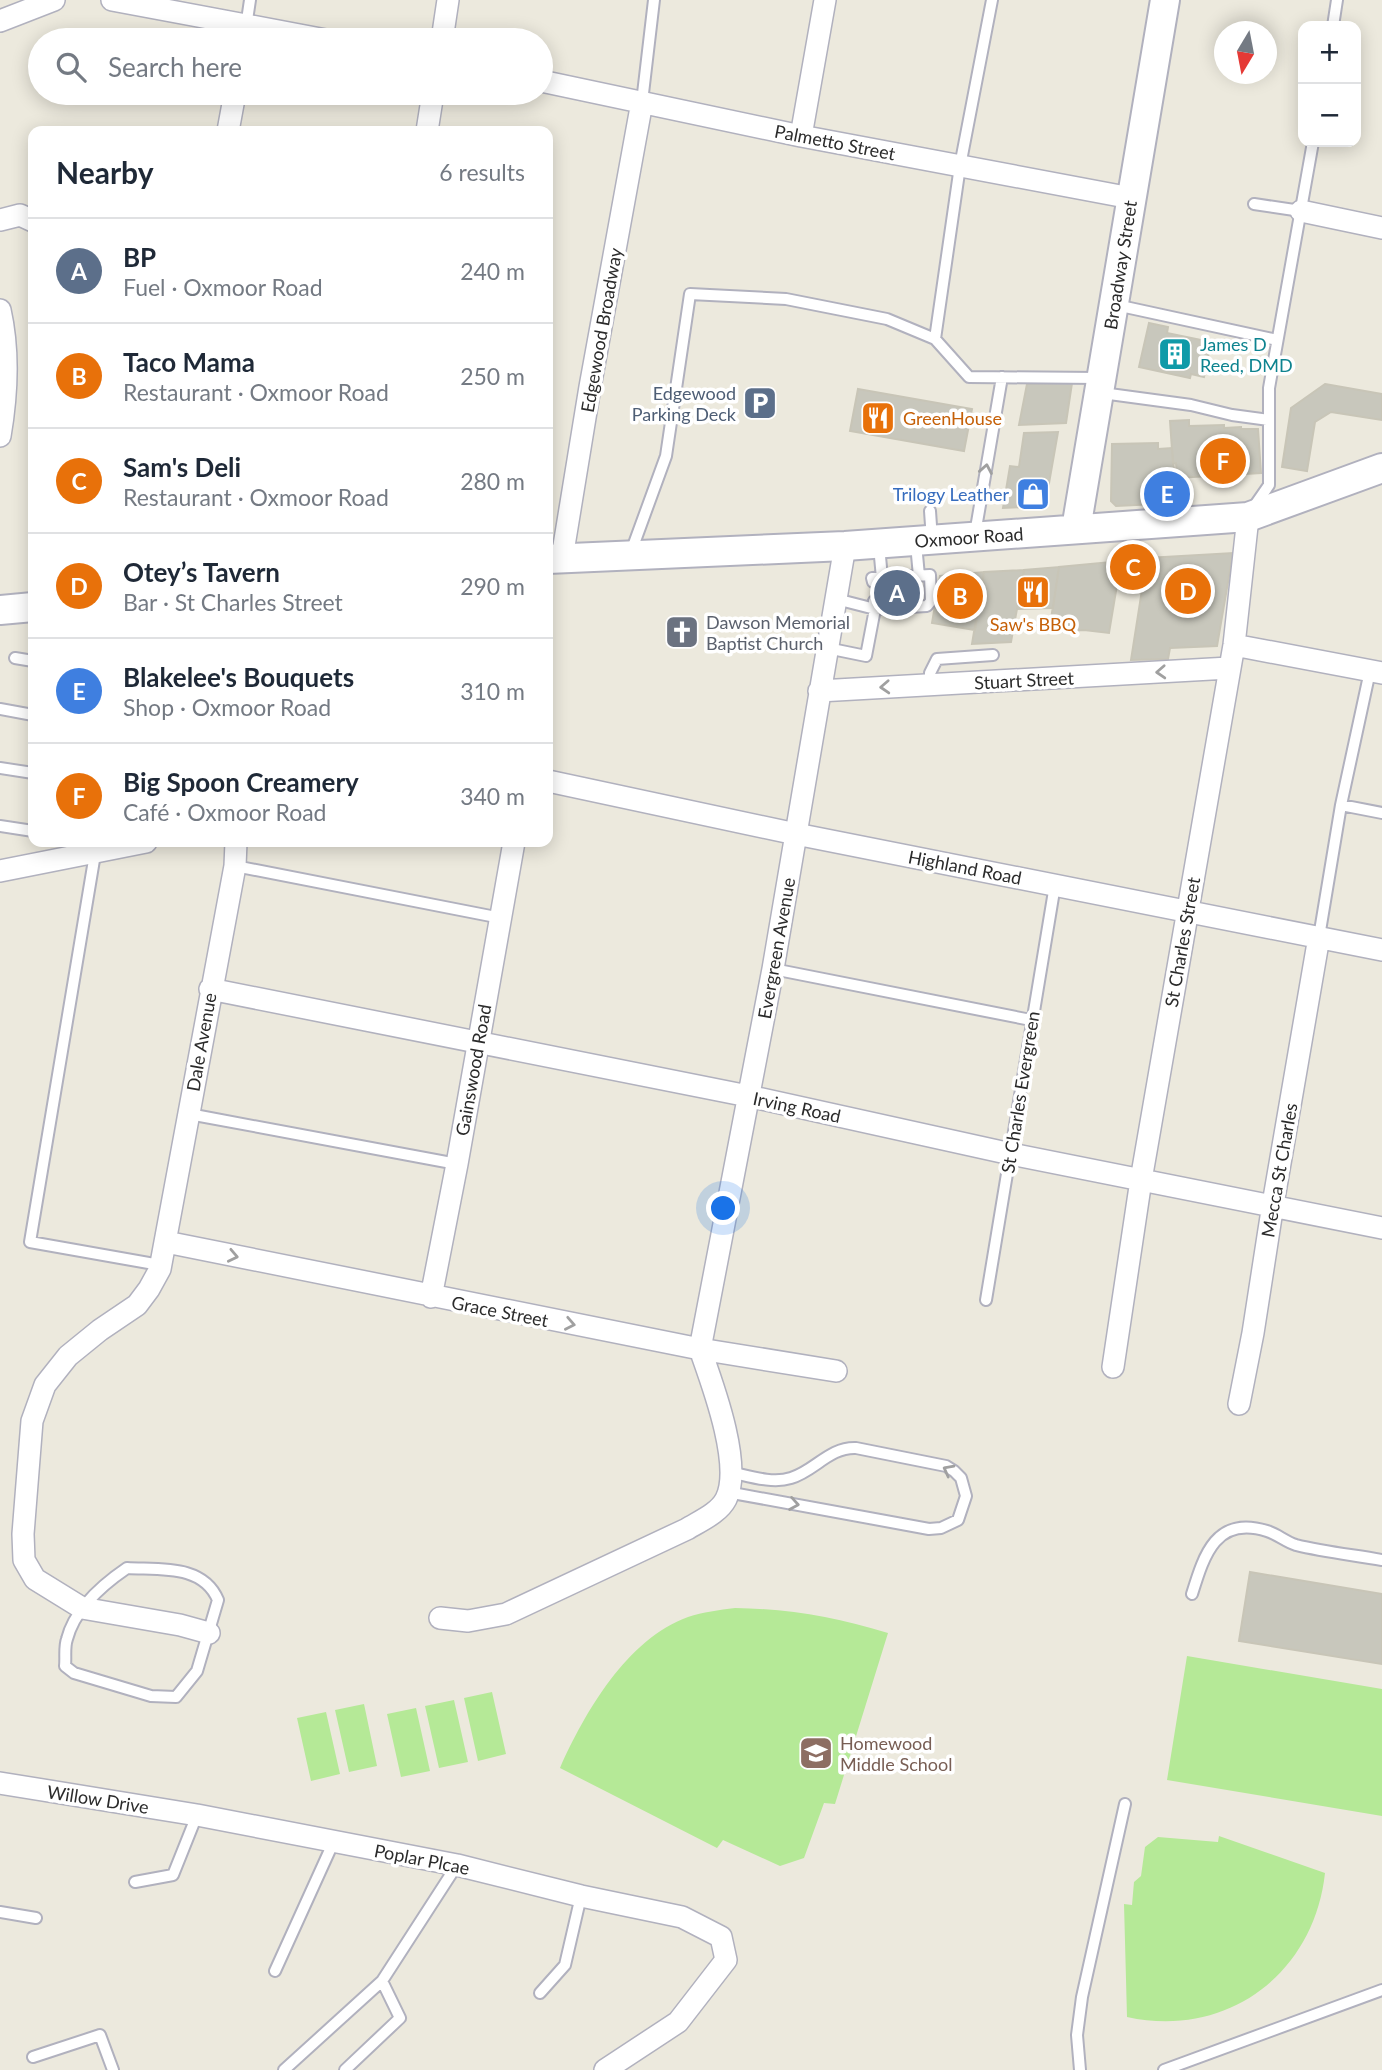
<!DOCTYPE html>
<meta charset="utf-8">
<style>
body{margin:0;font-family:Lato,sans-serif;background:#f6f6f7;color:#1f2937}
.controls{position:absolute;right:21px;top:21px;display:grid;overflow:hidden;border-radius:14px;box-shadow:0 4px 18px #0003}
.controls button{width:63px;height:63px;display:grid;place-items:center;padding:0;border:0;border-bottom:2px solid #e0e1e3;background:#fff;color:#1f2937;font:35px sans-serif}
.compass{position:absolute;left:1214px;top:21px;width:63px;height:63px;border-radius:50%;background:#fff;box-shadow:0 4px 18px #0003;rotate:190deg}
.you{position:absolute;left:724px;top:1209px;width:24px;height:24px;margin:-18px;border:5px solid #fff;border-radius:50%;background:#1a73e8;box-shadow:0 0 0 10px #1a73e833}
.badge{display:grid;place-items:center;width:46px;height:46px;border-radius:50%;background:#4440f6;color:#fff;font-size:23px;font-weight:700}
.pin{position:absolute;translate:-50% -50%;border:4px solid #fff;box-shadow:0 2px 7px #0006}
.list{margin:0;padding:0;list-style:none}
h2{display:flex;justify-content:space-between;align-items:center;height:91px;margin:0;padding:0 28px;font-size:30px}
h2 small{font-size:23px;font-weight:400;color:#747a83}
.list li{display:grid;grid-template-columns:46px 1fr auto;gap:21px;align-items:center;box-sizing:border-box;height:105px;padding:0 28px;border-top:2px solid #e0e1e3}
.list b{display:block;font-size:26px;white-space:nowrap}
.list p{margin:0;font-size:23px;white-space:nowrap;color:#747a83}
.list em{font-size:23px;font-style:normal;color:#747a83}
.icon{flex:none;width:38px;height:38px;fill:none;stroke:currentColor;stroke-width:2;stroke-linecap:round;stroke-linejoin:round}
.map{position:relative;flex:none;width:1382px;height:2070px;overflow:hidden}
.search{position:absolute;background:#fff;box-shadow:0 4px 18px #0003;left:28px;top:28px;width:525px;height:77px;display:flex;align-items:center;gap:18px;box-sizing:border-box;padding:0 24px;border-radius:38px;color:#747a83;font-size:26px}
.panel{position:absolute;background:#fff;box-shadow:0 4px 18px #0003;left:28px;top:126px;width:525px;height:721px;border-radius:14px}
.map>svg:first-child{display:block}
.pitch{fill:#b5e997}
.building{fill:#c8c7bc;stroke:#c8c5b7;stroke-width:2}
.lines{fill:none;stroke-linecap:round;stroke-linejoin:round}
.lane-casing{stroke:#b1b1be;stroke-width:14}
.street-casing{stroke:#b1b1be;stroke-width:24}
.secondary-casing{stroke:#b1b1be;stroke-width:32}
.lane{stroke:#fff;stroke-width:10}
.street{stroke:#fff;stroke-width:21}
.secondary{stroke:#fff;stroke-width:28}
.oneway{stroke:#a0a0a0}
.labels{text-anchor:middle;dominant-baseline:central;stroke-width:7;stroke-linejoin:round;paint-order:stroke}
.street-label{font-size:18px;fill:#2b2b2b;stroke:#fff}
.culture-label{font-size:18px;fill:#0d838f;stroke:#fff;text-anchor:start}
.service-label{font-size:18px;fill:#4e5e75;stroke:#fff;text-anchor:end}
.food-label{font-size:18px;fill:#c56008;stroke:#fff;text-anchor:start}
.shop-label{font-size:18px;fill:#366cbe;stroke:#fff;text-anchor:end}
.worship-label{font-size:18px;fill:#5b616d;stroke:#fff;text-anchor:start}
.education-label{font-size:18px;fill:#785e54;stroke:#fff;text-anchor:start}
</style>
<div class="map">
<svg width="1382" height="2070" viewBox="0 0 1382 2070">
<rect width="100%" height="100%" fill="#ece9dd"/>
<path class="pitch" d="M735,1608C791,1609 835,1617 888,1633L835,1804L824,1803L804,1858L780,1866L723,1840L717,1848L560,1768C585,1712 627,1639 688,1617C703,1612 719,1610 735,1608Z
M1187,1656L1382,1689V1816L1167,1780Z
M492,1692L506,1754L478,1761L464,1698Z
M454,1700L468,1762L439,1768L425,1706Z
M364,1704L377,1766L349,1772L335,1710Z
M416,1708L430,1771L401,1777L387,1714Z
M326,1712L340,1774L311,1781L297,1718Z
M1219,1836L1325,1873C1314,1974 1227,2039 1127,2017L1124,1904L1132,1905L1134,1882L1141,1876L1145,1847L1158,1837L1218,1842Z"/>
<path class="building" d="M1149,323L1168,327L1167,333L1211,342L1204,377L1191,374L1190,378L1139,367Z
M1072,383L1066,423L1019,425L1027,384Z
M1325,384L1382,394V420L1331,412L1315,422L1307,471L1282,467L1291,408Z
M858,389L972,409L964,451L850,431Z
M1189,420V426L1224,425V428L1241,427V429H1258L1261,473L1177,478L1176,463L1173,464L1170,421Z
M1058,432L1045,506L1003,508L1010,466L1019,467L1024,433Z
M1158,443V449L1172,448L1177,503L1116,506L1111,501L1112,444Z
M1233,553L1217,646L1170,648L1168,659L1131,660L1147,558Z
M1147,558L1144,576L1119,577L1121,561Z
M1121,561L1109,633L1084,630L1056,632L1057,619H1051L1059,567Z
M1059,567L1053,608L1018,609L1024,570Z
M1024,570L1011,642L972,644L984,572Z
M984,572L975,630L932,623L940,576Z
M1250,1572L1382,1594V1664L1239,1641Z"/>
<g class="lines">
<g class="lane-casing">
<path id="lane" d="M1333,26L1337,0
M246,27L250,0
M642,102L654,0
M1254,204L1301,211
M1116,305L1277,340
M935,339L960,166L992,0
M1102,393L1191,405L1232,415L1269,420
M1253,508L1269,485V388L1313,142
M930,511L932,540
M975,534L1002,377
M916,544L919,576
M879,546L882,578
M631,552L666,456L690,294L786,299L887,319L935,339L969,377L1099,378
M836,599L875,609L874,601
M827,648L866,656L875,609L927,606L931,601L930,575L872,578L873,582
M15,658L33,661
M930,685V673L937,659L993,655
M0,709L33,715
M0,768L33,773
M1341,805L1382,813
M0,826L33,831
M95,854L30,1242L160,1265
M235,866L501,918
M1319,937L1341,805L1370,671
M773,969L1031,1020
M189,1114L457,1164
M986,1300L1055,885
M727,1492L929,1529L941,1528L958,1520L966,1496L961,1478L954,1471L946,1466L856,1448C829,1447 815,1471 791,1478C772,1484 749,1476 730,1472
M127,1568C160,1570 203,1564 218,1600L197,1671L176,1697L151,1696L74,1673L65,1666C66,1658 64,1647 67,1639C75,1608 102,1585 127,1568Z
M1192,1594C1204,1555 1216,1515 1267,1531C1277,1534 1286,1542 1296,1545C1324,1552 1354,1555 1382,1560
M135,1882L173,1875L197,1815
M0,1912L36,1918
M275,1971L334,1841
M540,1993L565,1965L581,1896
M33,2057L100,2035L113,2070
M284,2070L382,1981L457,1865
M345,2070L400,2018L382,1981
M1080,2070L1077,2035L1082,1997L1125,1804
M1164,2070L1382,1990"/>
</g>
<g class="street-casing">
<path id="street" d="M112,0L326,40
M0,21L54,0
M442,40L448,0
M541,81L801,136L1131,198
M228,131L235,93
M427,131L433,93
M801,136L825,0
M1301,211L1382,228
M0,220L20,215L33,221
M0,310C9,350 7,395 0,436
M562,558L590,387L642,102
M1234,645L1382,673
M819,691L1229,668
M548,781L796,834L1382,950
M0,871L146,842
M210,989L748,1096L1011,1154L1382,1228
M166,1242L700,1349L836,1371
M431,1297L457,1164L514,842
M700,1349L773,969L845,546
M1113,1367L1141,1180L1234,645L1248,517
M1239,1404L1253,1333L1273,1204L1319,937
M440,1618L468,1621L506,1614L687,1529C700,1521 719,1513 726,1499C743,1465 712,1383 700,1349
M209,1633L180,1625L82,1608L35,1579L24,1560L23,1534L32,1421L45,1385L68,1356L100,1330L137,1305L149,1289L160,1269L235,866L236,842
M0,1783L197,1815L457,1865L581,1896L682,1917L721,1937L726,1960L678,2022L605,2070"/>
</g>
<g class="secondary-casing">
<path id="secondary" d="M1076,529L1165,0
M548,559L845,546L1248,517L1382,468
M0,610L33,607"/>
</g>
<use href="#lane" class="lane"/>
<use href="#street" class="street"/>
<use href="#secondary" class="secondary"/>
</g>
<defs><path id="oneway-chevron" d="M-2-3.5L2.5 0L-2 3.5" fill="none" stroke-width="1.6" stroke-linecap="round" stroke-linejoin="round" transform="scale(1.75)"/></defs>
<g class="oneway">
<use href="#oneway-chevron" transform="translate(986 469) rotate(-80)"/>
<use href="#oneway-chevron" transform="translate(1161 672) rotate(177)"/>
<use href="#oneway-chevron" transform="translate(885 687) rotate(177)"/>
<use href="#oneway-chevron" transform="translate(233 1256) rotate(12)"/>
<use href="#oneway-chevron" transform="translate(570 1324) rotate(11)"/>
<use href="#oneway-chevron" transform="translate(948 1470) rotate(-152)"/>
<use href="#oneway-chevron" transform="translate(794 1504) rotate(10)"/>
</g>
<defs>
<g id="building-square" transform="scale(1.75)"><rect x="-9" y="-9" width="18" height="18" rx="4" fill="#0f9aa8" stroke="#fff"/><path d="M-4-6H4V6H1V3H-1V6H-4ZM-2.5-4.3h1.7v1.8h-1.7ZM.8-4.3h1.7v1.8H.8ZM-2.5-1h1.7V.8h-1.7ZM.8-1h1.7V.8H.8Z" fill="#fff"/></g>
<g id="parking-square" transform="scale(1.75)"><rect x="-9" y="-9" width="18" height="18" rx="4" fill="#5c6f8a" stroke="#fff"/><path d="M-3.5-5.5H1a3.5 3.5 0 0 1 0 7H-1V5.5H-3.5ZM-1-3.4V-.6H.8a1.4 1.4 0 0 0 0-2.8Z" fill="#fff"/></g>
<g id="restaurant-square" transform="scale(1.75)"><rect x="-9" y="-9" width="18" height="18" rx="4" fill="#e8710a" stroke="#fff"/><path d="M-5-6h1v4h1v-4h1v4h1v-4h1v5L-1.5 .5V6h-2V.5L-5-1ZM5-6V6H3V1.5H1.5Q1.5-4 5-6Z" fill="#fff"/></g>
<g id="shop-square" transform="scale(1.75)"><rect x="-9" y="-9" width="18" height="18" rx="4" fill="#3f7fe0" stroke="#fff"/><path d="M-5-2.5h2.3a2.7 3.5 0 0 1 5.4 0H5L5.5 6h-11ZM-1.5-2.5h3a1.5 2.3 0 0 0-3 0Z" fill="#fff"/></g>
<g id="church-square" transform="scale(1.75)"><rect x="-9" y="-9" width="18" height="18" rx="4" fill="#6b7280" stroke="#fff"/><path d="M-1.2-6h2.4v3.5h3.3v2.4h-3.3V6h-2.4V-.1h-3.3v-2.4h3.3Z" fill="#fff"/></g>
<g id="school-square" transform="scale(1.75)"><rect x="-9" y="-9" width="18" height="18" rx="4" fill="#8d6e63" stroke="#fff"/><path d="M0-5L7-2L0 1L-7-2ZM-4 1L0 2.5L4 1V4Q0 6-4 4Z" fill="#fff"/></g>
</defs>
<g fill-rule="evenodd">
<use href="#building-square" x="1175" y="354"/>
<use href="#parking-square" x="760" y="403"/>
<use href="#restaurant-square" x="878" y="418"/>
<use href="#shop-square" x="1033" y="494"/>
<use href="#restaurant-square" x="1033" y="592"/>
<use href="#church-square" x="682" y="632"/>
<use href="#school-square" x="816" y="1753"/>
</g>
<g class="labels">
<g class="street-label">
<text transform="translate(835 142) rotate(11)">Palmetto Street</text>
<text transform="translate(1120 265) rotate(-81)">Broadway Street</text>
<text transform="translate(601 330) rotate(-80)">Edgewood Broadway</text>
<text transform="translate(969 537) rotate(-4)">Oxmoor Road</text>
<text transform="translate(1024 680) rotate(-3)">Stuart Street</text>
<text transform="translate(965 867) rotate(11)">Highland Road</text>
<text transform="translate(1182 942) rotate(-80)">St Charles Street</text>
<text transform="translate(776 948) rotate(-80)">Evergreen Avenue</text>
<text transform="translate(201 1042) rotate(-80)">Dale Avenue</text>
<text transform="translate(473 1070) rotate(-80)">Gainswood Road</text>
<text transform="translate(1020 1092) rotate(-81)">St Charles Evergreen</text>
<text transform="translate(797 1107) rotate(12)">Irving Road</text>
<text transform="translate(1279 1170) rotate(-80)">Mecca St Charles</text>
<text transform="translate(500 1311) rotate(11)">Grace Street</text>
<text transform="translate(98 1799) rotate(9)">Willow Drive</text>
<text transform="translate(422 1859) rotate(11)">Poplar Plcae</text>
</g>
<g class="culture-label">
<text x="1200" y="344">James D<tspan x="1200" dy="21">Reed, DMD</tspan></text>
</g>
<g class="service-label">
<text x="736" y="393">Edgewood<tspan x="736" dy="21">Parking Deck</tspan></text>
</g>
<g class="food-label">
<text x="903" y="418">GreenHouse</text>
<text x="1033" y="624" text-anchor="middle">Saw's BBQ</text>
</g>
<g class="shop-label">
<text x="1009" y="494">Trilogy Leather</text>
</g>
<g class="worship-label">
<text x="706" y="622">Dawson Memorial<tspan x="706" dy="21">Baptist Church</tspan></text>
</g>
<g class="education-label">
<text x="840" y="1743">Homewood<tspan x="840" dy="21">Middle School</tspan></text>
</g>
</g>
</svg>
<div class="controls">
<button>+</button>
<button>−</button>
</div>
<svg class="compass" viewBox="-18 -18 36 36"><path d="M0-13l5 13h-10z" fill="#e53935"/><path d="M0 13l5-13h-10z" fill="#747a83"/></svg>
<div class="you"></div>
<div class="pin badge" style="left:897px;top:593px;background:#5c6f8a">A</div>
<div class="pin badge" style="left:960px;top:596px;background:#e8710a">B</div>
<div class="pin badge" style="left:1133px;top:567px;background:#e8710a">C</div>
<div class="pin badge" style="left:1188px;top:591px;background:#e8710a">D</div>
<div class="pin badge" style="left:1167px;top:494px;background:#3f7fe0">E</div>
<div class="pin badge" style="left:1223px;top:461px;background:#e8710a">F</div>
<div class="search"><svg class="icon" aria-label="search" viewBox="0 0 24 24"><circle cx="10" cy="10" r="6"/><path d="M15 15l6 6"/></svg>Search here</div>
<section class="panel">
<h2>Nearby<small>6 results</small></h2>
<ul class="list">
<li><span class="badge" style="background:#5c6f8a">A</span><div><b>BP</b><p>Fuel · Oxmoor Road</p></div><em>240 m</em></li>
<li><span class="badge" style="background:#e8710a">B</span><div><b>Taco Mama</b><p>Restaurant · Oxmoor Road</p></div><em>250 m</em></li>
<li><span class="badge" style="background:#e8710a">C</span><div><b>Sam's Deli</b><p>Restaurant · Oxmoor Road</p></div><em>280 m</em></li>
<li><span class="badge" style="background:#e8710a">D</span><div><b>Otey’s Tavern</b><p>Bar · St Charles Street</p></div><em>290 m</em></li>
<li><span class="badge" style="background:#3f7fe0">E</span><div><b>Blakelee's Bouquets</b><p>Shop · Oxmoor Road</p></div><em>310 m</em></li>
<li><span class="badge" style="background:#e8710a">F</span><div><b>Big Spoon Creamery</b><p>Café · Oxmoor Road</p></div><em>340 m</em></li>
</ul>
</section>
</div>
